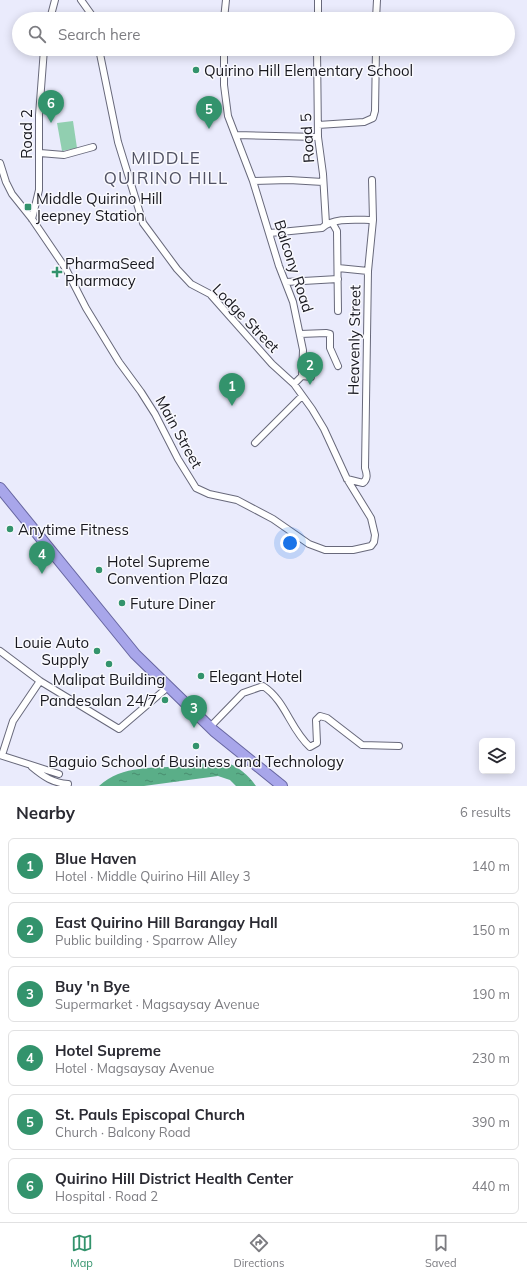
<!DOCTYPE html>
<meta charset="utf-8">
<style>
body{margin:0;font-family:Mulish,sans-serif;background:#f7f7f7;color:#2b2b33}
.controls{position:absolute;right:12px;bottom:12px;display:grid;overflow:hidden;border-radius:6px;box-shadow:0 2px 10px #0003}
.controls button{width:36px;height:36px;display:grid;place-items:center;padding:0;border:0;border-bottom:1px solid #e1e1e2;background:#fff;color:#2b2b33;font:20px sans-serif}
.you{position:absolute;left:290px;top:543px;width:14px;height:14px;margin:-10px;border:3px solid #fff;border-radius:50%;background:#1a73e8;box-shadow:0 0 0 6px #1a73e833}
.badge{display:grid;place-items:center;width:26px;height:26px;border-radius:50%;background:#33936c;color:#fff;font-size:13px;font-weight:700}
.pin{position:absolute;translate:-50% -33px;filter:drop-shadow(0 1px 2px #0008)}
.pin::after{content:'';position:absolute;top:21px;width:14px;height:12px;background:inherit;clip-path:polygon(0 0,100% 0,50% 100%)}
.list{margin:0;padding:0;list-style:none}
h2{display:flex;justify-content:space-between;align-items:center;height:52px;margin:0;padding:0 16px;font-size:17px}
h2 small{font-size:13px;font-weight:400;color:#7c7c81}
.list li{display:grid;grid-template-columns:26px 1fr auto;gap:12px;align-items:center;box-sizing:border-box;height:56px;margin:0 8px 8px;padding:0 8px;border:1px solid #e1e1e2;border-radius:6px}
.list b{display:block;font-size:15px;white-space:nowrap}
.list p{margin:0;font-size:13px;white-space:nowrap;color:#7c7c81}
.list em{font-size:13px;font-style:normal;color:#7c7c81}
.icon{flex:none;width:22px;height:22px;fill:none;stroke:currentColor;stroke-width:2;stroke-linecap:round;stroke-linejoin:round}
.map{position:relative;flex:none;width:527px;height:786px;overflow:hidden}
.search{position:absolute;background:#fff;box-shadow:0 2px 10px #0003;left:12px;right:12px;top:12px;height:44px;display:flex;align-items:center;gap:10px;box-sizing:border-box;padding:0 14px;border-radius:22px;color:#7c7c81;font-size:15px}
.sheet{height:436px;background:#fff}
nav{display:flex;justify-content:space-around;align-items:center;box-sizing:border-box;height:56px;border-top:1px solid #e1e1e2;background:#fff;font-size:11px;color:#7c7c81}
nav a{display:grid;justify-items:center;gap:2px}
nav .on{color:#33936c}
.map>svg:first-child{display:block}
.pitch{fill:#91cfb0}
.water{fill:url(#water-ripples)}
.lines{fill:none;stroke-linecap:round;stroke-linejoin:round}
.minor-casing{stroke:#68697b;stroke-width:8}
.trunk-casing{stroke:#6766a0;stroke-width:12}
.minor{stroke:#fff;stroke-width:6}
.trunk{stroke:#a8a6ea;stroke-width:10}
.poi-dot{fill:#33936c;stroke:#f9f9fe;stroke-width:1.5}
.labels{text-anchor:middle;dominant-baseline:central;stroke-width:3;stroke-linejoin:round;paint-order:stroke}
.poi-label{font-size:15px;fill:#18181f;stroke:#f9f9fe;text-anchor:start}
.street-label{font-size:15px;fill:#18181f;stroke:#f9f9fe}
.quarter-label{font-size:17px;letter-spacing:1px;fill:#515263;stroke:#f9f9fe}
</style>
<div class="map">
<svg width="527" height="786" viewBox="0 0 527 786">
<defs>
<pattern id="water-ripples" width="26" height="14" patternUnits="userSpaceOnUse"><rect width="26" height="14" fill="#5aae88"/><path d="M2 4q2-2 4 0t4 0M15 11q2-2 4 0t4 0" fill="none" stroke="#498d6f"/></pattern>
</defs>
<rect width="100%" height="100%" fill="#eaebfc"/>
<path class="pitch" d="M73,121L77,148L62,151L57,123Z"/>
<path class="water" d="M222,761C236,765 248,774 256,786H236L230,780L218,776L144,786H99C123,764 154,769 185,766C197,765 209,762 222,761Z"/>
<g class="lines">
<g class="minor-casing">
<path id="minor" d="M81,0L91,14L92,19
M50,19L55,0
M224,19L226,0
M318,19V0
M376,19L377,0
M224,49V85L228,116L253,181L279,266L293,302L303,350L302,376L294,384
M317,49L318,137L323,174L326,224
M318,125L364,122L373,118L375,111L376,49
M236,135L318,137
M40,153L64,155L93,147
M0,163L6,182L12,194L32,219L66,269L86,308L119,362L141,392L155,414L178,459L196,488L209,494L237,500L273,519L309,544L325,550H353L371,546L374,542L375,535L371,518L347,479L324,429L312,409L294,384L272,364L210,294L191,284L177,269L143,223L118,142L99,49
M253,181L289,180L323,182
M32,219L39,190V115L44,49
M333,224L337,231L338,311
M270,233L322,228C334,217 357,220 373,220
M338,268L368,271
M286,282L338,279
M300,334L326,333L330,334V348L338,366
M302,376L311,377
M255,443L302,396
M347,479L363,483C368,479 367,474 365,468L368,271L373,220L372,180
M0,651L40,681L119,729L168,687
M210,727L243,693L263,686C286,701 290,729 310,747L317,743L316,720L320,716L327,718L362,745L399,746
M0,755L59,774
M2,755L13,721L40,681
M32,767C44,777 53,783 68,784"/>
</g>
<g class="trunk-casing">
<path id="trunk" d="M0,488L135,654L214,731L282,786"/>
</g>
<use href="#minor" class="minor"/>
<use href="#trunk" class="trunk"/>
</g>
<g class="poi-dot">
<circle cx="196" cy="70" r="4"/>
<rect x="24" y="203" width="8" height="8" rx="2"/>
<path d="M55 266h4v4h4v4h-4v4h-4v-4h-4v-4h4z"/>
<circle cx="10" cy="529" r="4"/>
<circle cx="99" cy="570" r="4"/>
<circle cx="122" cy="603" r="4"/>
<circle cx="97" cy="651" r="4"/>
<circle cx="109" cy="664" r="4"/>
<circle cx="201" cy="676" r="4"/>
<circle cx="165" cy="700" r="4"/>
<circle cx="196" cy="746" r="4"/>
</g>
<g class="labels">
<g class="poi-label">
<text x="204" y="70">Quirino Hill Elementary School</text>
<text x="36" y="198">Middle Quirino Hill<tspan x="36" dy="17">Jeepney Station</tspan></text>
<text x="65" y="263">PharmaSeed<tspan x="65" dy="17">Pharmacy</tspan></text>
<text x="18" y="529">Anytime Fitness</text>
<text x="107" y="561">Hotel Supreme<tspan x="107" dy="17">Convention Plaza</tspan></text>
<text x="130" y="603">Future Diner</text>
<text x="89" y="642" text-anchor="end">Louie Auto<tspan x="89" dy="17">Supply</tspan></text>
<text x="209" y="676">Elegant Hotel</text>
<text x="109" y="679" text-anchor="middle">Malipat Building</text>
<text x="157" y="700" text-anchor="end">Pandesalan 24/7</text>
<text x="196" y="761" text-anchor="middle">Baguio School of Business and Technology</text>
</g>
<g class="street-label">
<text transform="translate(26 134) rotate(-90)">Road 2</text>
<text transform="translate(307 138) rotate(-94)">Road 5</text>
<text transform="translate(294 266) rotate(72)">Balcony Road</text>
<text transform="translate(246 318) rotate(46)">Lodge Street</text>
<text transform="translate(354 340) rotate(-89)">Heavenly Street</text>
<text transform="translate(179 432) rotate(61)">Main Street</text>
</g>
<g class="quarter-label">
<text x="166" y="157">MIDDLE<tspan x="166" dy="20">QUIRINO HILL</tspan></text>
</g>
</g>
</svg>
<div class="controls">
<button><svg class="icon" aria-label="layers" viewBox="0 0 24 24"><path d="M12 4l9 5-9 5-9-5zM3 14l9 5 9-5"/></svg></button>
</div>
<div class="you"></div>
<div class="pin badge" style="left:232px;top:406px">1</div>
<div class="pin badge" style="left:310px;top:385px">2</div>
<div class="pin badge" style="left:194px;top:728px">3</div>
<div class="pin badge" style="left:42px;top:574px">4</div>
<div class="pin badge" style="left:209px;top:129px">5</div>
<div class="pin badge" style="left:51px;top:123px">6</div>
<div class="search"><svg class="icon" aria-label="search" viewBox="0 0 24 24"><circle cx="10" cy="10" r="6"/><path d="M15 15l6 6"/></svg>Search here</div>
</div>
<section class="sheet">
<h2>Nearby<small>6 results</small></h2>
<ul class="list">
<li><span class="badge">1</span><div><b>Blue Haven</b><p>Hotel · Middle Quirino Hill Alley 3</p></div><em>140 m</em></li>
<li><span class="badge">2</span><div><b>East Quirino Hill Barangay Hall</b><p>Public building · Sparrow Alley</p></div><em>150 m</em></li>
<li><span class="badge">3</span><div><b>Buy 'n Bye</b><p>Supermarket · Magsaysay Avenue</p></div><em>190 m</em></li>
<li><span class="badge">4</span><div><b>Hotel Supreme</b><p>Hotel · Magsaysay Avenue</p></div><em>230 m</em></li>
<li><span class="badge">5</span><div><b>St. Pauls Episcopal Church</b><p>Church · Balcony Road</p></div><em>390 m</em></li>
<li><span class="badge">6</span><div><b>Quirino Hill District Health Center</b><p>Hospital · Road 2</p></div><em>440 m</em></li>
</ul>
</section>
<nav>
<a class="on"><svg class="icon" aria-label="map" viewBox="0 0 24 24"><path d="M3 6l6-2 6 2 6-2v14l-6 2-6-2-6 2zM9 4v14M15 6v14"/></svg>Map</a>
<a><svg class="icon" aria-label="directions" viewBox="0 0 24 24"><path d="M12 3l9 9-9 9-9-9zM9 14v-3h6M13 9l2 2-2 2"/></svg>Directions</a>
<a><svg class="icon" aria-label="saved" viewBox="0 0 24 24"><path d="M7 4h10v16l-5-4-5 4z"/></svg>Saved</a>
</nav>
